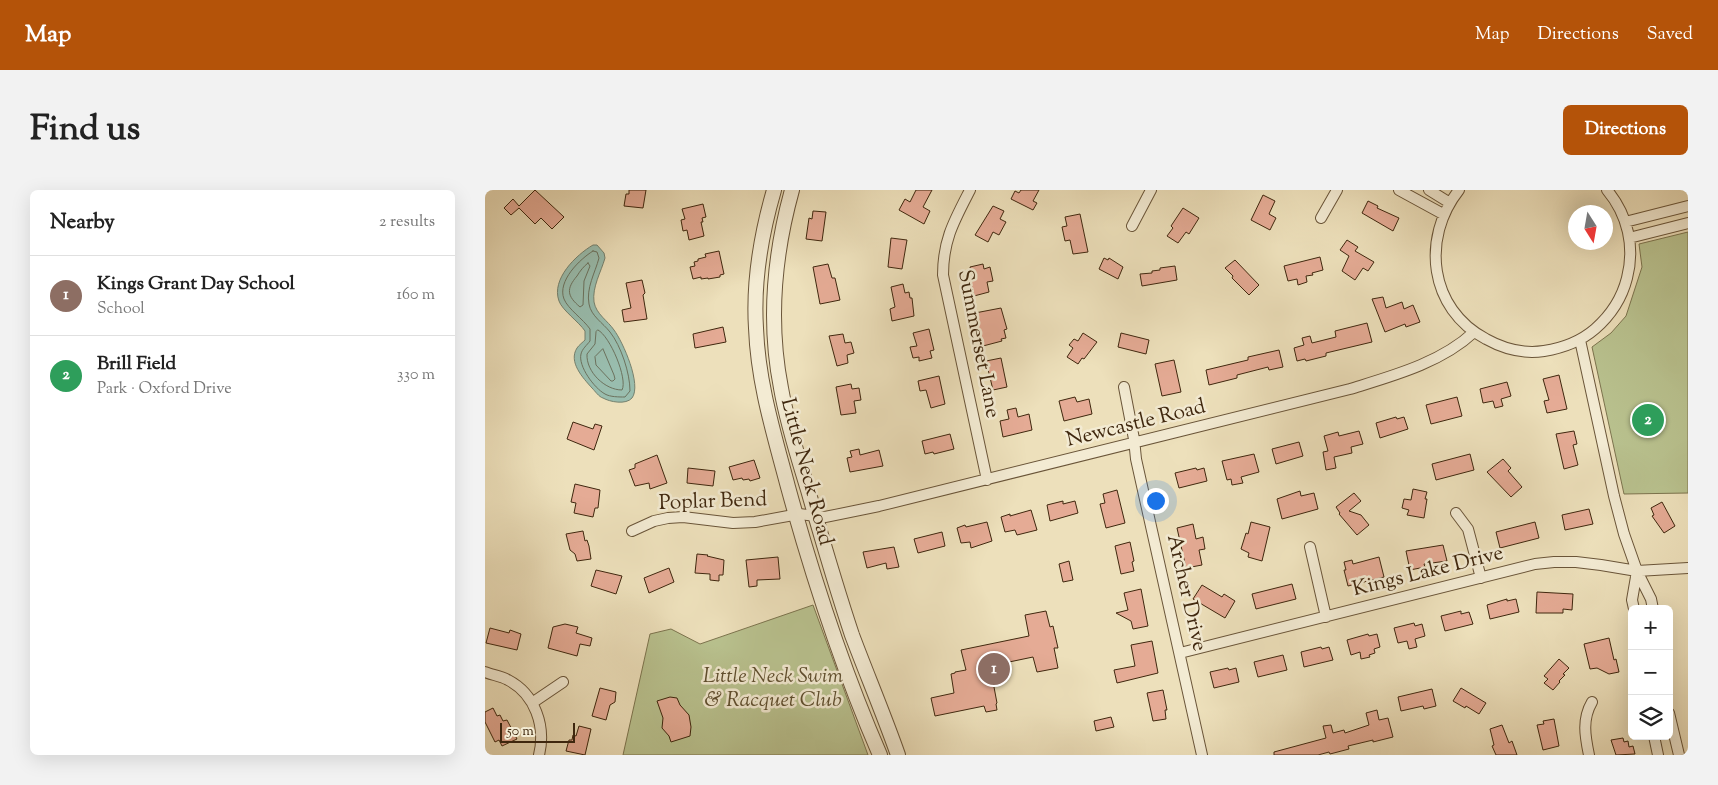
<!DOCTYPE html>
<meta charset="utf-8">
<style>
body{margin:0;font-family:"Sorts Mill Goudy",serif;background:#f2f2f2;color:#222}
.controls{position:absolute;right:15px;bottom:15px;display:grid;overflow:hidden;border-radius:8px;box-shadow:0 5px 20px #0002}
.controls button{width:45px;height:45px;display:grid;place-items:center;padding:0;border:0;border-bottom:1px solid #e0e0e0;background:#fff;color:#222;font:25px sans-serif}
.compass{position:absolute;left:1083px;top:15px;width:45px;height:45px;border-radius:50%;background:#fff;box-shadow:0 5px 20px #0002;rotate:169deg}
.scale{position:absolute;left:15px;bottom:12px;width:75px;box-sizing:border-box;padding-left:5px;border:2px solid #3f270e;border-top:0;font-size:14px;line-height:18px;white-space:nowrap;color:#3f270e;-webkit-text-stroke:4px #f3ebd3;paint-order:stroke}
.you{position:absolute;left:670px;top:310px;width:18px;height:18px;margin:-12px;border:4px solid #fff;border-radius:50%;background:#1a73e8;box-shadow:0 0 0 8px #1a73e833}
.badge{display:grid;place-items:center;width:32px;height:32px;border-radius:50%;background:#b45309;color:#fff;font-size:16px;font-weight:700}
.pin{position:absolute;translate:-50% -50%;border:2px solid #fff;box-shadow:0 1px 5px #0006}
.list{margin:0;padding:0;list-style:none}
h2{display:flex;justify-content:space-between;align-items:center;height:65px;margin:0;padding:0 20px;font-size:21px}
h2 small{font-size:16px;font-weight:400;color:#767676}
.list li{display:grid;grid-template-columns:32px 1fr auto;gap:15px;align-items:center;box-sizing:border-box;height:80px;padding:0 20px;border-top:1px solid #e0e0e0}
.list b{display:block;font-size:19px;white-space:nowrap}
.list p{margin:0;font-size:16px;white-space:nowrap;color:#767676}
.list em{font-size:16px;font-style:normal;color:#767676}
.icon{flex:none;width:28px;height:28px;fill:none;stroke:currentColor;stroke-width:2;stroke-linecap:round;stroke-linejoin:round}
.map{position:relative;flex:none;width:1203px;height:565px;overflow:hidden;border-radius:8px}
header{display:flex;align-items:center;gap:30px;box-sizing:border-box;height:70px;padding:0 25px;background:#b45309;color:#fff}
header strong{font-size:24px}
nav{display:flex;gap:28px;margin-inline-start:auto;font-size:18px}
.intro{display:flex;align-items:center;justify-content:space-between;box-sizing:border-box;height:120px;padding:0 30px}
h1{margin:0;font-size:35px}
.button{padding:12px 22px;border-radius:8px;background:#b45309;color:#fff;font-size:18px;font-weight:700}
main{display:flex;gap:30px;padding:0 30px}
aside{flex:1;background:#fff;border-radius:8px;box-shadow:0 5px 20px #0002}
.map>svg:first-child{display:block}
.green{fill:#b9c28f;stroke:#7c744e}
.water{fill:#99bdae;stroke:#75816e}
.lines{fill:none;stroke-linecap:round;stroke-linejoin:round}
.shore{stroke:#6c725e;stroke-width:1}
.building{fill:#e5ab95;stroke:#3f270e}
.minor-casing{stroke:#6a5539;stroke-width:12}
.tertiary-casing{stroke:#6a5539;stroke-width:16}
.minor{stroke:#f3ebd3;stroke-width:10}
.tertiary{stroke:#f3ebd3;stroke-width:14}
.labels{text-anchor:middle;dominant-baseline:central;stroke-width:5;stroke-linejoin:round;paint-order:stroke}
.street-label{font-size:21px;fill:#3f270e;stroke:#f3ebd3}
.park-label{font-size:21px;font-style:italic;fill:#5e4e2e;stroke:#f3ebd3}
</style>
<header>
<strong>Map</strong>
<nav><a>Map</a><a>Directions</a><a>Saved</a></nav>
</header>
<div class="intro"><h1>Find us</h1><a class="button">Directions</a></div>
<main>
<aside>
<h2>Nearby<small>2 results</small></h2>
<ul class="list">
<li><span class="badge" style="background:#8d6e63">1</span><div><b>Kings Grant Day School</b><p>School</p></div><em>160 m</em></li>
<li><span class="badge" style="background:#2e9e5b">2</span><div><b>Brill Field</b><p>Park · Oxford Drive</p></div><em>330 m</em></li>
</ul>
</aside>
<div class="map">
<svg width="1203" height="565" viewBox="0 0 1203 565">
<rect width="100%" height="100%" fill="#ede0bb"/>
<filter id="stains"><feTurbulence type="fractalNoise" baseFrequency=".004" numOctaves="4"/><feColorMatrix values="0 0 0 0 .2 0 0 0 0 .09 0 0 0 0 .02 0 0 0 .5 -.17"/></filter>
<radialGradient id="worn" r=".72"><stop offset=".6" stop-color="#630" stop-opacity="0"/><stop offset="1" stop-color="#630" stop-opacity=".3"/></radialGradient>
<path class="green" d="M1203,42V303L1139,304L1107,157L1126,143L1141,126L1157,77L1154,54Z
M328,415L383,565H138L165,444L186,439L215,454Z"/>
<path class="water" d="M108,55H112L119,63L120,68C116,82 107,97 109,112C111,124 123,131 129,140C138,152 157,195 147,208C141,215 125,212 118,208C114,207 110,201 107,198C98,188 83,172 92,158C94,155 98,152 100,150V141C94,132 77,120 74,111C66,89 91,65 108,55Z"/>
<g class="lines">
<path class="shore" d="M108,61L112,62L114,68C110,83 101,98 104,114C106,126 118,133 125,142C136,156 145,183 145,201L140,207C134,207 125,207 120,204C109,198 93,176 96,164C97,159 102,155 105,151V139C98,129 83,119 79,109C72,91 95,69 108,61Z
M103,73L105,76L99,91L98,115L95,117C82,106 81,99 92,86C95,81 99,76 103,73Z
M113,140C125,146 143,189 137,200C120,200 101,182 102,164L110,154L111,142Z
M118,159L129,185L130,189L128,191H126L111,175L110,167Z"/>
</g>
<path class="building" d="M50,0L79,27L67,39L56,28L50,34L34,18L26,25L19,18L28,9L34,16Z
M144,0H161L158,18L139,16L141,4H144Z
M431,0H447L438,17L445,21L439,34L414,20L420,9L425,12Z
M536,0H554L548,11L552,13L548,20L526,9L530,1L534,3Z
M778,5L790,11L784,24L791,28L785,40L766,30Z
M883,11L893,16L892,18L914,28L908,41L877,23Z
M218,14L221,27L217,28L218,32H216L219,46L204,50L202,40L198,41L196,30L200,29L197,19Z
M508,16L519,21L515,29L521,32L514,45L508,42L503,52L490,45Z
M698,18L714,28L704,44L701,42L693,53L682,46L688,38L686,36Z
M328,21L341,22L337,51L321,49L324,28L327,29Z
M595,24L603,62L588,64L585,50L580,51L577,37L582,36L580,27Z
M406,48L422,50L417,79L403,77Z
M862,50L873,57L870,61L889,72L883,81L878,78L870,90L857,81L864,66L855,60Z
M234,61L239,84L235,85V87L223,89V88L216,89V87L208,89L205,77L210,76L209,72L213,71V69L221,67L220,64Z
M835,67L838,80L827,83L828,85L821,86L822,92L813,95L812,89L803,91L799,76Z
M619,68L623,70L624,68L638,77L633,89L614,79Z
M750,70L774,95L764,105L747,88L748,86L740,78Z
M343,74L347,88H350L355,110L335,114L328,77Z
M498,74L499,79L505,77L508,91L502,92L504,102L489,106L484,86L486,85L485,77Z
M690,76L692,90L657,96L655,84L667,83V81L675,80V78Z
M157,90L160,103L158,105L162,129L139,132L137,120L146,118L141,93Z
M418,94L420,103L424,102L425,108H427L429,126L407,131L405,119L410,117L406,97Z
M898,107L901,118L917,112L919,119L928,115L935,132L921,137L920,134L900,142L887,109Z
M516,118L522,139L519,140L521,148L516,149L517,151L498,156L490,123Z
M882,133L887,152L841,163V166L821,171L820,169L812,171L809,158L819,155L817,148L825,146L827,153L851,147L850,141Z
M238,137L241,152L210,158L208,144Z
M444,139L449,160L445,161L447,168L434,171V167L428,168L425,157L432,156L428,143Z
M598,143L612,152L599,169L597,168L593,174L582,167L588,158L584,155L589,149L593,151Z
M636,143L664,150L661,164L633,157Z
M358,144L360,153L366,152L369,163L362,165L363,173L352,176L344,146Z
M794,160L798,177L784,180L783,177L752,185V188L724,195L721,180L763,170V167Z
M516,168L522,197L508,200L501,171Z
M689,170L696,202L677,206L670,174Z
M1074,185L1082,219L1062,223L1059,211L1064,210L1058,189Z
M454,186L460,214L446,218L441,200L435,201L433,191Z
M1022,192L1026,206L1016,209L1018,216L1010,218L1008,211L998,213L995,199Z
M366,194L367,199L374,198L376,210L369,211L371,223L356,225L351,197Z
M590,207L592,212L604,209L607,224L579,231L574,211Z
M972,207L977,226L946,234L941,215Z
M531,218L533,227L544,224L547,240L518,247L515,231L524,229L522,220Z
M911,227L912,229L919,227L923,239L895,248L891,233Z
M88,232L108,239L110,234L117,236L109,260L82,249Z
M874,241L878,254L866,257L867,263L849,267L851,278L841,280L838,262L843,261L839,246L853,242L854,246Z
M1089,241L1092,254L1088,255L1093,275L1079,279L1071,244Z
M465,244L469,259L449,264L448,262L440,264L437,251Z
M814,252L818,266L791,274L787,259Z
M374,259L375,265L394,260L398,276L365,282L362,268L367,267L365,261Z
M769,264L774,282L756,287L758,293L747,295L746,289L742,290L737,271Z
M985,264L989,280L951,290L947,274Z
M172,265L182,293L165,299L164,293L150,296L144,280L150,278V274Z
M1018,269L1026,278L1023,281L1037,297L1026,307L1002,282Z
M269,270L275,288L265,291L264,289L258,290L257,288L248,290L244,277Z
M203,278L230,281L228,296L202,293Z
M711,278L712,280L719,278L722,291L694,298L690,283Z
M90,294L115,300L113,318H110L108,327L89,323L91,313L86,312Z
M928,299L942,302L940,309H942L939,328L922,325L924,320L917,318L919,309L926,310Z
M632,300L640,333L621,338L615,314L620,313L618,304Z
M815,301L816,306L829,303L833,319L797,329L792,309Z
M869,303L876,311L864,321L876,325L884,335L872,345L854,324L855,323L851,317Z
M578,311V314L590,311L593,323L565,331L562,315Z
M1177,312L1190,336L1179,343L1167,326L1169,325L1166,318Z
M1104,319L1108,334L1080,340L1077,325Z
M546,320L552,340L532,345L530,340L520,342L516,327L525,324V326Z
M502,332L507,351L486,358L485,352L476,353L472,338L480,335L481,337Z
M766,332L785,337L777,371L763,367L764,363L756,359L761,343L763,344Z
M1050,332L1054,348L1015,358L1011,342Z
M708,334L711,349L718,347L720,359L714,360L717,375L701,378L692,338Z
M98,341L100,351L102,350L104,356L106,369L92,371L90,364L85,360L81,344Z
M457,342L460,356L433,363L429,349Z
M645,352L649,371L647,372L649,381L636,384L630,356Z
M958,355L962,371L939,374L940,377L925,380L921,361Z
M409,357L414,377L402,379L401,373L382,378L378,362Z
M212,364L223,365L222,366L239,370L238,385H234V391L225,390V384L210,383Z
M293,367L295,389L272,390V396L264,397L261,370Z
M894,367L899,387L863,396L859,380H861L859,372L867,370L868,374Z
M584,371L588,390L578,392L574,374Z
M184,378L189,392L164,403L159,388Z
M111,380L137,386L131,404L106,396Z
M807,394L811,409L771,419L767,404Z
M717,395L737,407L739,404L750,411L740,428L708,409Z
M656,399L663,436L648,439L646,431L631,423L643,420L639,403Z
M1052,402L1088,404L1087,420L1078,419V423H1051Z
M1022,409V411L1031,409L1034,422L1005,429L1002,415Z
M561,421L565,437L568,436L573,458H569L573,478L552,482L548,467L505,476L512,513L511,514L512,520L501,522L499,516L450,526L446,508L469,503L466,484L470,483V482L481,480L476,460L544,446L540,425Z
M976,421V424L984,422L988,434L960,441L956,426Z
M929,433L930,436L937,434L940,446L930,449L932,457L924,459L922,451L913,453L909,438Z
M80,434L93,437L91,443L107,448L105,456L95,454L92,466L63,458L68,437Z
M5,438L24,443L25,440L36,444L32,460L1,453Z
M883,444L884,446L892,444L895,457L889,459L890,463L884,465L885,467L876,469L875,462L866,465L862,450Z
M1124,448L1129,470L1131,469L1134,482L1124,484L1112,478L1105,479L1099,454Z
M667,451L673,483L632,493L629,480L650,476L646,455Z
M836,457L837,459L844,457L848,470L819,477L816,462Z
M798,465L802,480L773,487L769,472Z
M1074,469L1084,478L1078,484L1080,485L1074,491L1075,492L1068,500L1059,493L1063,489L1059,486Z
M743,478L744,480L751,478L754,492L729,498L725,482Z
M115,498L131,502L130,512L125,515L121,530L107,526Z
M976,498L1001,513L994,524L981,516L980,518L968,511Z
M947,499L951,516L939,519L938,516L916,521L913,507Z
M678,500L682,520H680L681,529L668,531L662,503Z
M185,507L192,508L195,515L204,525L206,537L205,546L186,552L184,546L177,538L178,528L172,511Z
M8,518L12,526L15,525L18,531L22,530L32,549L17,556L14,550L10,552L0,532V522Z
M892,520L894,530L903,528L908,547L888,552V550L863,556L864,559L845,564L844,562L833,565H789V562L841,548L838,536L846,535L848,543L859,540L860,543L884,535L881,523Z
M626,527L629,537L611,541L609,531Z
M1069,529L1074,556L1058,560L1052,535L1059,534L1058,531Z
M1017,535L1024,553L1027,551L1032,565H1011L1007,556L1009,555L1005,539Z
M94,536L106,539L100,565L81,561L84,550H87L88,545L91,546Z
M1138,548L1139,552L1143,551L1144,557L1148,556L1150,564L1131,565L1126,550Z"/>
<g class="lines">
<g class="minor-casing">
<path id="minor" d="M485,0C469,31 458,50 458,85L502,290
M914,0L958,24
M944,0L965,13
M974,0C936,48 944,119 1001,149C1019,159 1039,164 1059,161C1078,158 1096,151 1110,139C1126,125 1137,108 1142,88C1150,57 1143,25 1122,0
M836,28L852,0
M1140,32L1203,16
M647,36L666,0
M1144,48L1203,33
M1095,150L1129,306L1139,344L1152,381L1166,409L1168,419
M639,197L649,249L651,269L717,565
M971,323L983,339L996,388
M147,341L169,331L183,328L198,327L248,333L270,332L314,324L340,327L394,316L865,199C907,186 956,173 989,142
M825,357L841,427
M1149,419L1147,410L1152,381
M695,463L1050,374L1069,372H1091L1116,375L1152,381L1203,378
M0,482C7,485 16,486 23,490C50,504 61,536 54,565
M47,513L78,492
M1184,523L1194,565
M1169,546L1173,565
M1104,565C1100,546 1097,529 1107,512"/>
</g>
<g class="tertiary-casing">
<path id="tertiary" d="M289,0C276,45 268,91 271,138C273,193 289,244 303,297C328,388 357,478 395,565
M307,0C289,65 283,132 296,198C302,233 313,267 323,300C337,349 351,397 367,445C382,485 399,525 413,565"/>
</g>
<use href="#minor" class="minor"/>
<use href="#tertiary" class="tertiary"/>
</g>
<g class="labels">
<g class="street-label">
<text transform="translate(493 154) rotate(79)">Summerset Lane</text>
<text transform="translate(651 234) rotate(-14)">Newcastle Road</text>
<text transform="translate(321 282) rotate(75)">Little Neck Road</text>
<text transform="translate(228 312) rotate(-2)">Poplar Bend</text>
<text transform="translate(943 382) rotate(-14)">Kings Lake Drive</text>
<text transform="translate(701 403) rotate(77)">Archer Drive</text>
</g>
<g class="park-label">
<text x="288" y="487">Little Neck Swim<tspan x="288" dy="24">&amp; Racquet Club</tspan></text>
</g>
</g>
<rect width="100%" height="100%" filter="url(#stains)"/>
<rect width="100%" height="100%" fill="url(#worn)"/>
</svg>
<div class="controls">
<button>+</button>
<button>−</button>
<button><svg class="icon" aria-label="layers" viewBox="0 0 24 24"><path d="M12 4l9 5-9 5-9-5zM3 14l9 5 9-5"/></svg></button>
</div>
<svg class="compass" viewBox="-18 -18 36 36"><path d="M0-13l5 13h-10z" fill="#e53935"/><path d="M0 13l5-13h-10z" fill="#767676"/></svg>
<div class="scale">50 m</div>
<div class="you"></div>
<div class="pin badge" style="left:509px;top:479px;background:#8d6e63">1</div>
<div class="pin badge" style="left:1163px;top:230px;background:#2e9e5b">2</div>
</div>
</main>
